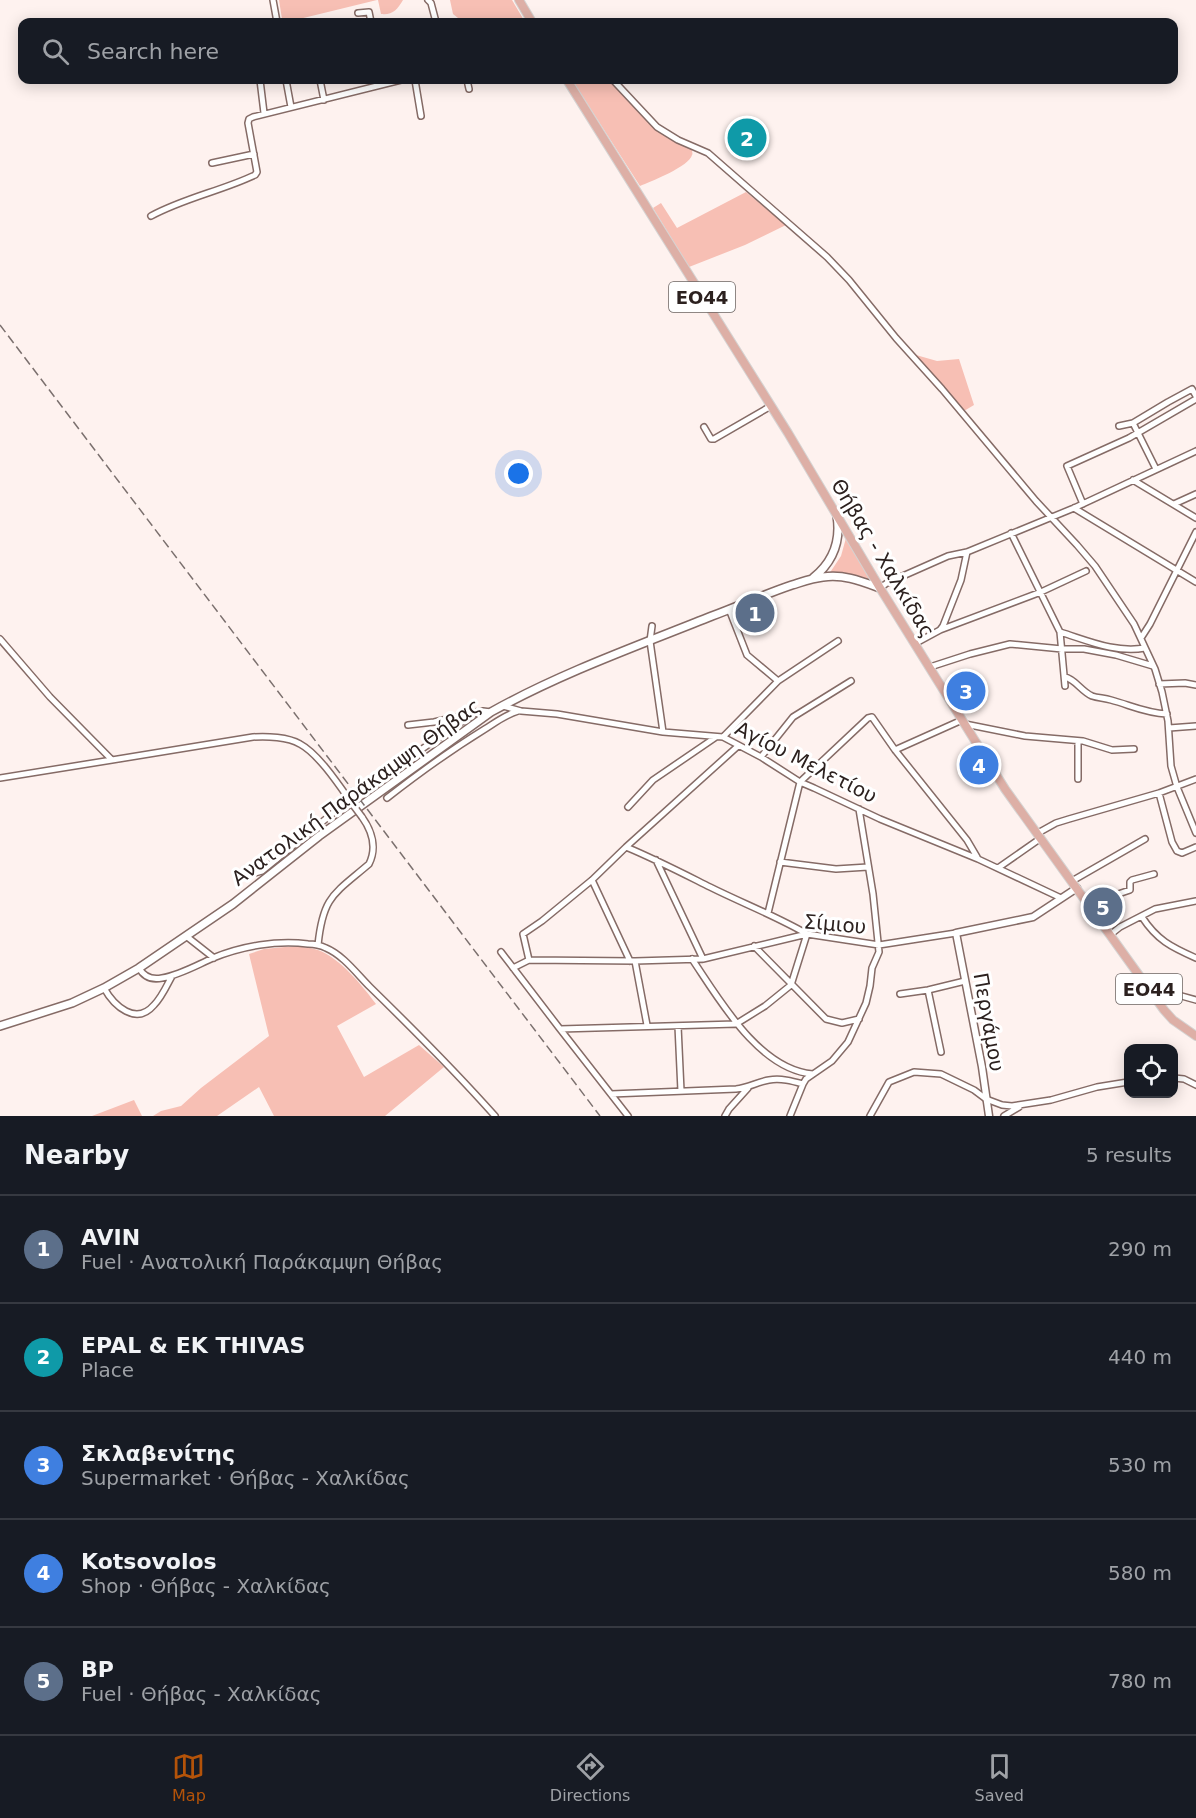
<!DOCTYPE html>
<meta charset="utf-8">
<style>
body{margin:0;font-family:"DejaVu Sans",sans-serif;background:#20242c;color:#f1f3f6}
.controls{position:absolute;right:18px;bottom:18px;display:grid;overflow:hidden;border-radius:12px;box-shadow:0 3px 15px #0003}
.controls button{width:54px;height:54px;display:grid;place-items:center;padding:0;border:0;border-bottom:2px solid #363941;background:#171b24;color:#f1f3f6;font:30px sans-serif}
.you{position:absolute;left:519px;top:474px;width:21px;height:21px;margin:-15px;border:4px solid #fff;border-radius:50%;background:#1a73e8;box-shadow:0 0 0 9px #1a73e833}
.badge{display:grid;place-items:center;width:39px;height:39px;border-radius:50%;background:#b45309;color:#fff;font-size:20px;font-weight:700}
.pin{position:absolute;translate:-50% -50%;border:3px solid #fff;box-shadow:0 2px 6px #0006}
.list{margin:0;padding:0;list-style:none}
h2{display:flex;justify-content:space-between;align-items:center;height:78px;margin:0;padding:0 24px;font-size:26px}
h2 small{font-size:20px;font-weight:400;color:#9ea1a6}
.list li{display:grid;grid-template-columns:39px 1fr auto;gap:18px;align-items:center;box-sizing:border-box;height:108px;padding:0 24px;border-top:2px solid #363941}
.list b{display:block;font-size:22px;white-space:nowrap}
.list p{margin:0;font-size:20px;white-space:nowrap;color:#9ea1a6}
.list em{font-size:20px;font-style:normal;color:#9ea1a6}
.icon{flex:none;width:33px;height:33px;fill:none;stroke:currentColor;stroke-width:2;stroke-linecap:round;stroke-linejoin:round}
.map{position:relative;flex:none;width:1196px;height:1116px;overflow:hidden}
.search{position:absolute;background:#171b24;box-shadow:0 3px 15px #0003;left:18px;right:18px;top:18px;height:66px;display:flex;align-items:center;gap:15px;box-sizing:border-box;padding:0 21px;border-radius:12px;color:#9ea1a6;font-size:22px}
.sheet{height:618px;background:#171b24}
nav{display:flex;justify-content:space-around;align-items:center;box-sizing:border-box;height:84px;border-top:2px solid #363941;background:#171b24;font-size:16px;color:#9ea1a6}
nav a{display:grid;justify-items:center;gap:3px}
nav .on{color:#b45309}
.map>svg:first-child{display:block}
.green{fill:#f7bfb4}
.lines{fill:none;stroke-linecap:round;stroke-linejoin:round}
.minor-casing{stroke:#856b66;stroke-width:8}
.tertiary-casing{stroke:#856b66;stroke-width:9}
.secondary-casing{stroke:#856b66;stroke-width:10}
.primary-casing{stroke:#d5d3d2;stroke-width:10}
.minor{stroke:#fff;stroke-width:5}
.tertiary{stroke:#fff;stroke-width:6}
.secondary{stroke:#fff;stroke-width:7}
.primary{stroke:#ddafa6;stroke-width:8}
.rail{stroke:#7b706e;stroke-width:1.5;stroke-dasharray:9 4.5;stroke-linecap:butt}
.minor-bridge-casing{stroke:#856b66;stroke-width:8;stroke-linecap:butt}
.minor-bridge{stroke:#fff;stroke-width:5}
.labels{text-anchor:middle;dominant-baseline:central;stroke-width:6;stroke-linejoin:round;paint-order:stroke}
.shield{fill:#fff;stroke:#6b6462;stroke-width:1.5}
.shield-label{font-size:18px;font-weight:bold;fill:#2c211f}
.street-label{font-size:20px;fill:#2c211f;stroke:#fff}
</style>
<div class="map">
<svg width="1196" height="1116" viewBox="0 0 1196 1116">
<rect width="100%" height="100%" fill="#fef2ef"/>
<path class="green" d="M279,0H377L287,22L282,19Z
M378,0H403C397,10 393,15 381,14Z
M450,0H512L525,22H463L453,14Z
M572,80H608L653,127L692,150C692,152 693,154 692,155C690,166 650,182 640,186Z
M746,192L786,225L745,245L689,267L653,208L661,203L677,228Z
M916,355L937,361L959,359L974,405L964,411Z
M846,538L871,581L851,574H829L841,556Z
M285,947C296,947 307,946 318,950C341,959 361,984 376,1004L337,1026L364,1077L419,1045L444,1067L385,1116H274L259,1087L217,1116H153L161,1111L181,1106L201,1088L269,1036L249,954L264,949Z
M134,1100L142,1116H92Z"/>
<g class="lines">
<g class="minor-casing">
<path id="minor" d="M273,0L277,22
M428,0L431,3L436,22
M358,13L369,12L371,22
M260,80L264,113
M286,80L291,107
M320,80L324,100
M415,80L421,116
M467,80L469,89
M613,80L657,127L678,140L708,153L827,257L849,280L896,338L942,389L1036,501L1077,545L1095,566L1134,624L1155,669L1162,692L1168,721L1171,766L1177,787L1196,833
M212,163L254,154
M151,216C184,198 221,191 255,175L257,172L248,123L249,119L253,117L401,80
M1133,423L1156,469
M1119,426L1133,423L1168,402L1192,389L1196,396
M704,427L711,439H714L771,406
M1133,480L1196,518
M1083,504L1067,466L1129,438L1196,399
M1174,504L1196,494
M1074,508L1196,582
M1011,533L1060,632L1065,686
M880,588L887,583L948,556L967,552L1074,508L1196,451
M729,609L747,655L778,681
M652,626L650,641L663,732
M940,630L1041,592L1086,571
M1060,632C1089,641 1115,653 1145,648
M1141,638L1150,624L1196,532
M0,639L50,697L112,760L253,737C267,736 288,737 300,744C319,754 341,788 353,805
M916,643L940,630L943,626L961,580L967,552
M930,667L970,654L1010,644L1062,649H1084L1116,655L1153,666
M1065,677C1075,679 1081,691 1092,696C1098,698 1104,698 1111,700C1130,705 1145,713 1167,714
M1159,684L1185,683L1196,685
M503,706L521,711L557,714L663,732L723,737L761,757L800,782L814,788L880,819L978,859L1061,898
M965,724L1025,736L1083,741L1112,750L1134,749
M408,725L434,722L483,711L491,712
M1169,728L1196,726
M723,737L778,681L838,641
M895,750L962,720
M761,757L793,717L851,681
M0,778L112,760
M1078,779V741
M373,786L403,762L476,712
M1159,793L1172,842L1177,851L1182,853L1196,847
M387,798C419,773 451,750 485,729C496,722 505,715 518,711
M628,807L653,780L716,737
M1038,833L1056,823L1069,819L1159,793L1196,779
M626,847L738,746
M656,860L703,959
M780,862L836,869L868,867
M998,868L1041,838
M249,872L255,873L262,871L349,800
M592,880L630,961
M1072,881L1145,839
M1089,904L1130,890V882L1132,880L1154,874
M768,913L800,782L868,718L872,717L895,750L967,840L977,857
M1142,917C1157,940 1171,947 1196,958
M1110,935L1120,927L1155,909L1196,901
M186,936L214,958
M318,945C323,896 334,894 369,864C377,848 372,831 362,817
M754,946L826,1019L842,1023L859,1019
M501,952L560,1029L736,1024L765,1006L791,985L807,934C776,916 742,903 710,887C682,873 655,859 626,847L592,880L542,921L523,934L529,960
M692,959C719,999 759,1070 813,1074
M529,960L635,961L703,959L807,934L879,945L956,933
M635,961L647,1025
M139,968C144,977 152,980 162,978C180,975 197,965 213,958C242,946 277,940 308,944C314,944 320,945 326,948C343,955 357,974 370,987C413,1029 455,1071 495,1116
M513,968L529,960
M104,988C114,1006 136,1026 154,1005C162,997 167,985 172,976
M1149,989L1164,988L1178,995L1196,1000
M928,990L941,1052
M900,994L928,990L965,981
M678,1026L681,1091
M560,1029L628,1116
M1174,1078L1184,1079L1196,1085
M611,1094L736,1089C748,1088 757,1082 769,1080C781,1078 792,1081 803,1084
M725,1116L729,1109L748,1088
M790,1116L803,1084L806,1079L832,1061L848,1042L866,1003L870,986L872,968L879,952L873,894L859,809
M870,1116L889,1082L914,1072L941,1074L974,1090L986,1099L1002,1105L1012,1106L1051,1100L1097,1087L1128,1082
M1004,1116L1019,1107"/>
</g>
<g class="tertiary-casing">
<path id="tertiary" d="M989,1116L982,1067L956,933L1033,917L1077,888"/>
</g>
<g class="secondary-casing">
<path id="secondary" d="M813,578C833,562 841,541 837,516
M0,1026L72,1003L104,988L139,968L233,904L319,836L491,712C561,673 637,646 712,616C739,606 765,594 792,585C802,582 813,578 823,577C844,574 861,581 880,588"/>
</g>
<g class="primary-casing">
<path id="primary" d="M519,0L532,22
M567,80L788,433L880,588L1005,789L1164,1010L1173,1020L1196,1036"/>
</g>
<use href="#minor" class="minor"/>
<use href="#tertiary" class="tertiary"/>
<use href="#secondary" class="secondary"/>
<use href="#primary" class="primary"/>
<path class="rail" d="M0,325L600,1116"/>
<g class="minor-bridge-casing">
<path id="minor-bridge" d="M353,805L362,817"/>
</g>
<use href="#minor-bridge" class="minor-bridge"/>
</g>
<g class="labels">
<g class="shield">
<rect x="669" y="282" width="66" height="30" rx="4.5"/>
<rect x="1116" y="974" width="66" height="30" rx="4.5"/>
</g>
<g class="shield-label">
<text x="702" y="297">ΕΟ44</text>
<text x="1149" y="989">ΕΟ44</text>
</g>
<g class="street-label">
<text transform="translate(883 558) rotate(59)">Θήβας - Χαλκίδας</text>
<text transform="translate(806 762) rotate(27)">Αγίου Μελετίου</text>
<text transform="translate(356 792) rotate(-36)">Ανατολική Παράκαμψη Θήβας</text>
<text transform="translate(835 924) rotate(5)">Σίμιου</text>
<text transform="translate(989 1022) rotate(80)">Περγάμου</text>
</g>
</g>
</svg>
<div class="controls">
<button><svg class="icon" aria-label="locate" viewBox="0 0 24 24"><circle cx="12" cy="12" r="6"/><path d="M12 2v4M12 18v4M2 12h4M18 12h4"/></svg></button>
</div>
<div class="you"></div>
<div class="pin badge" style="left:755px;top:613px;background:#5c6f8a">1</div>
<div class="pin badge" style="left:747px;top:138px;background:#0f9aa8">2</div>
<div class="pin badge" style="left:966px;top:691px;background:#3f7fe0">3</div>
<div class="pin badge" style="left:979px;top:765px;background:#3f7fe0">4</div>
<div class="pin badge" style="left:1103px;top:907px;background:#5c6f8a">5</div>
<div class="search"><svg class="icon" aria-label="search" viewBox="0 0 24 24"><circle cx="10" cy="10" r="6"/><path d="M15 15l6 6"/></svg>Search here</div>
</div>
<section class="sheet">
<h2>Nearby<small>5 results</small></h2>
<ul class="list">
<li><span class="badge" style="background:#5c6f8a">1</span><div><b>AVIN</b><p>Fuel · Ανατολική Παράκαμψη Θήβας</p></div><em>290 m</em></li>
<li><span class="badge" style="background:#0f9aa8">2</span><div><b>EPAL &amp; EK THIVAS</b><p>Place</p></div><em>440 m</em></li>
<li><span class="badge" style="background:#3f7fe0">3</span><div><b>Σκλαβενίτης</b><p>Supermarket · Θήβας - Χαλκίδας</p></div><em>530 m</em></li>
<li><span class="badge" style="background:#3f7fe0">4</span><div><b>Kotsovolos</b><p>Shop · Θήβας - Χαλκίδας</p></div><em>580 m</em></li>
<li><span class="badge" style="background:#5c6f8a">5</span><div><b>BP</b><p>Fuel · Θήβας - Χαλκίδας</p></div><em>780 m</em></li>
</ul>
</section>
<nav>
<a class="on"><svg class="icon" aria-label="map" viewBox="0 0 24 24"><path d="M3 6l6-2 6 2 6-2v14l-6 2-6-2-6 2zM9 4v14M15 6v14"/></svg>Map</a>
<a><svg class="icon" aria-label="directions" viewBox="0 0 24 24"><path d="M12 3l9 9-9 9-9-9zM9 14v-3h6M13 9l2 2-2 2"/></svg>Directions</a>
<a><svg class="icon" aria-label="saved" viewBox="0 0 24 24"><path d="M7 4h10v16l-5-4-5 4z"/></svg>Saved</a>
</nav>
